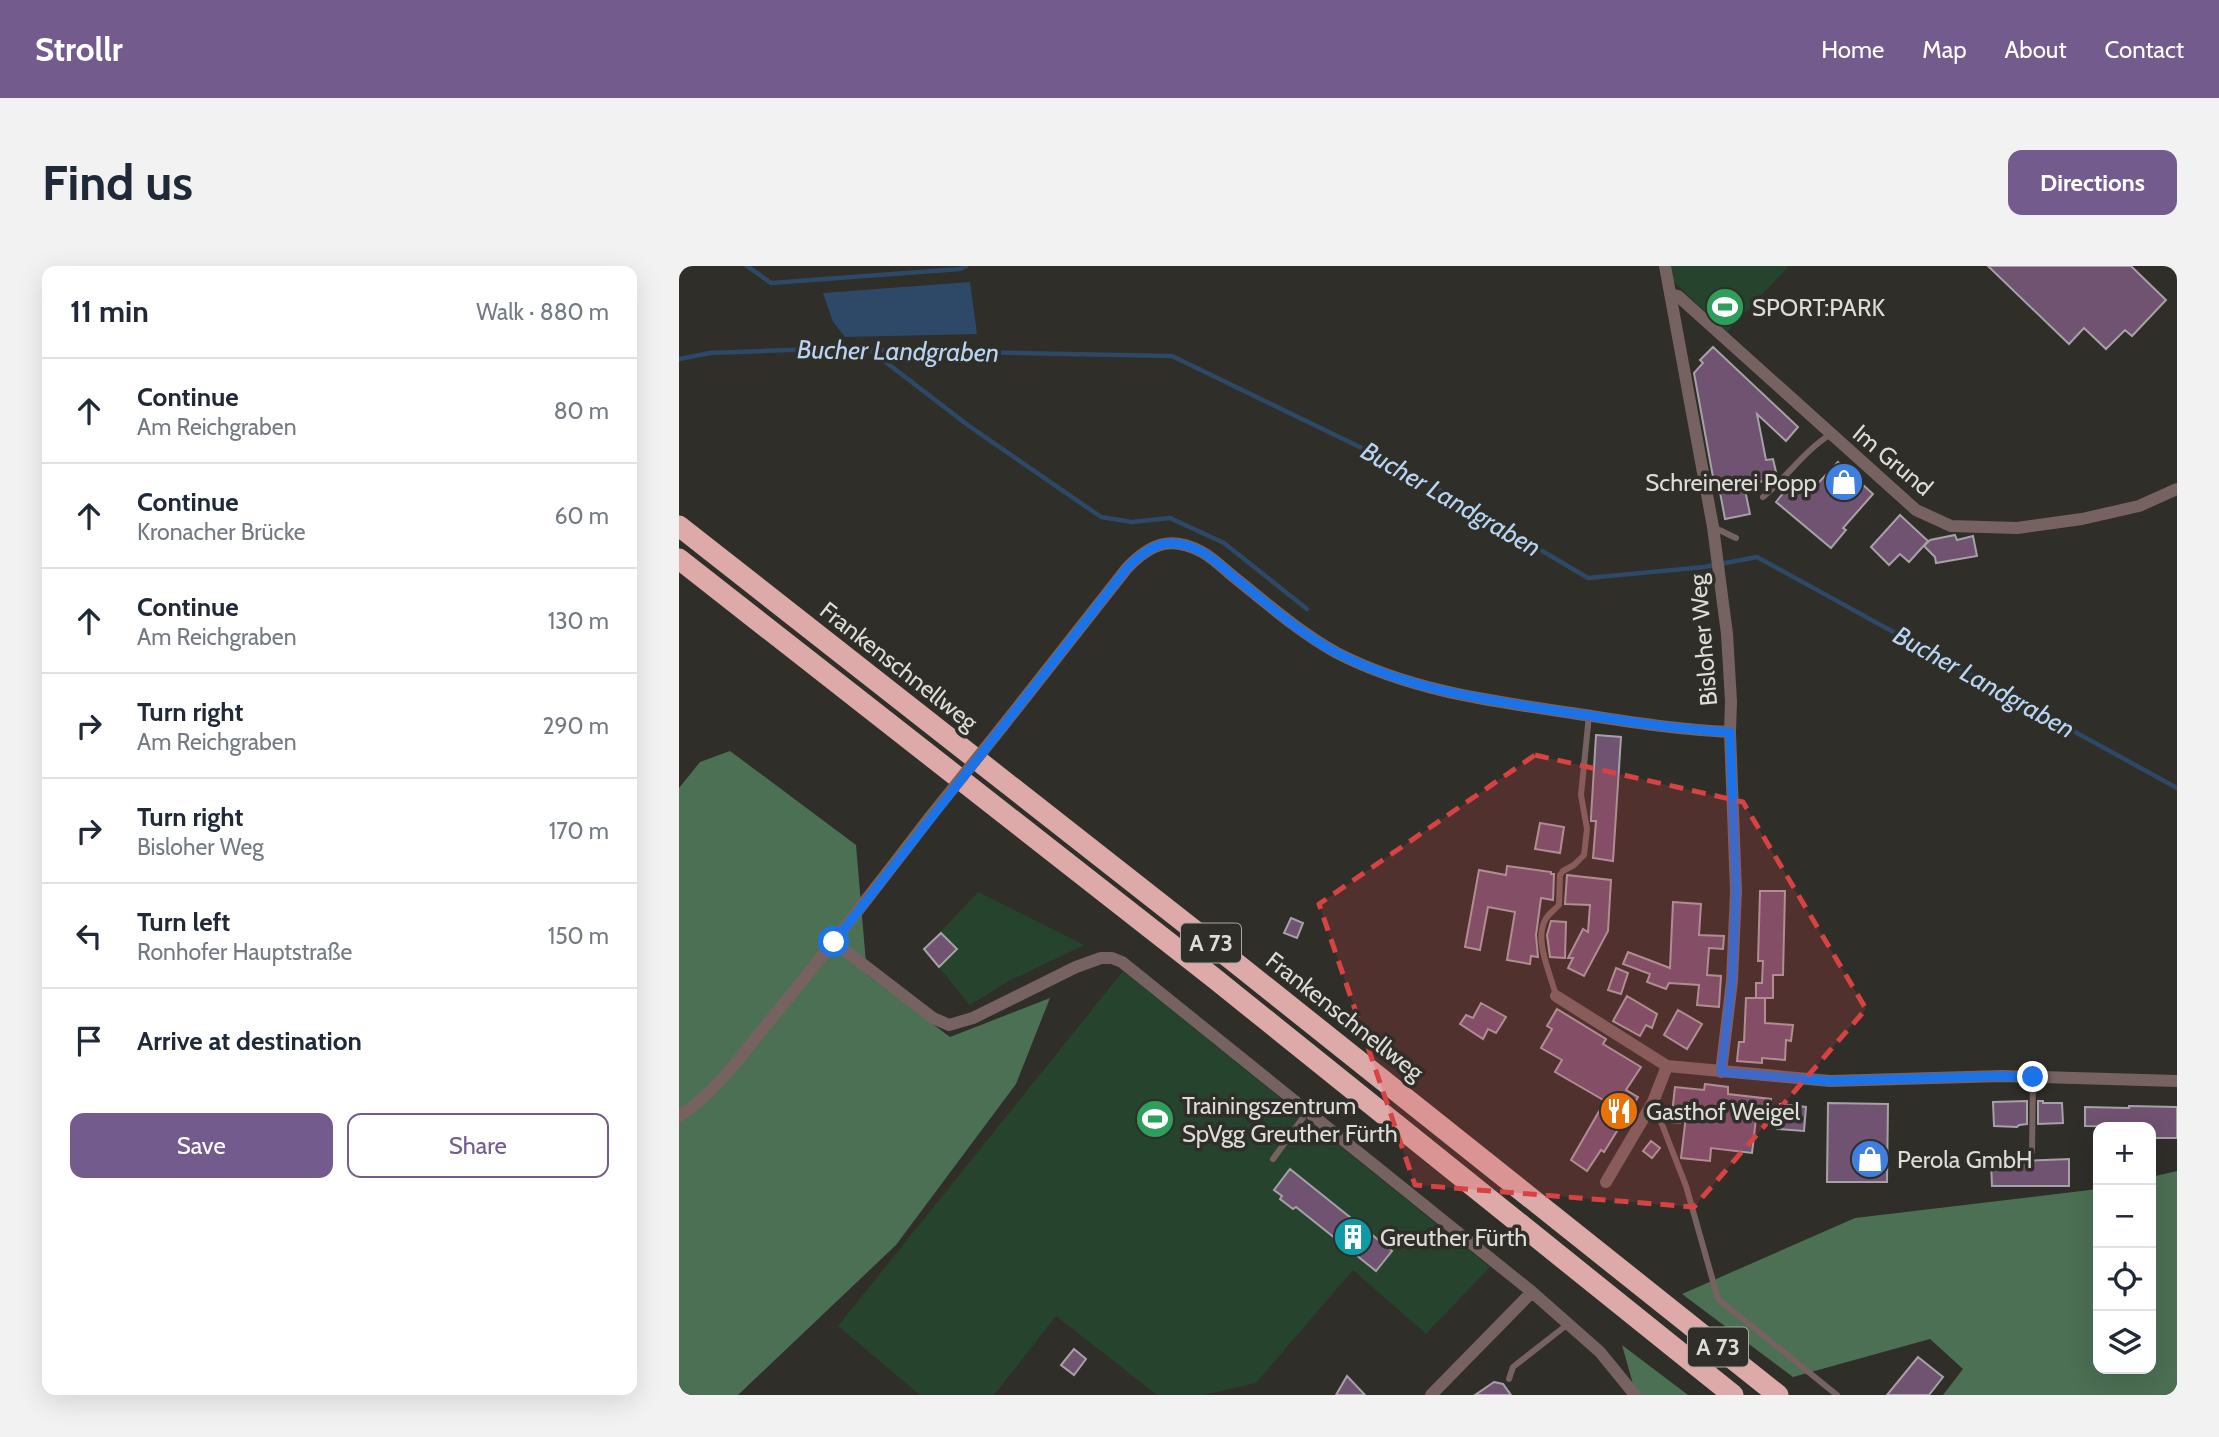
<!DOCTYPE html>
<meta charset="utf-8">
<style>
body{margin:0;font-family:Cabin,sans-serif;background:#f2f2f3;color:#1f2937}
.controls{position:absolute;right:21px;bottom:21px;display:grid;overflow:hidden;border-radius:14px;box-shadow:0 7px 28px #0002}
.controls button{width:63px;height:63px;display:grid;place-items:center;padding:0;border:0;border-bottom:2px solid #e0e1e3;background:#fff;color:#1f2937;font:35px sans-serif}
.stop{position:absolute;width:21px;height:21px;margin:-16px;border:5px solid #1a73e8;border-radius:50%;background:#fff}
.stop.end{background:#1a73e8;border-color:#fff;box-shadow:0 2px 7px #0008}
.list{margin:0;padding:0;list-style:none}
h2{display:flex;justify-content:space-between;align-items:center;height:91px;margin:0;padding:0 28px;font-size:30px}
h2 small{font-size:23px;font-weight:400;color:#747a83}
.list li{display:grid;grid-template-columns:46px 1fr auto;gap:21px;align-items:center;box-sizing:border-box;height:105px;padding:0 28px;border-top:2px solid #e0e1e3}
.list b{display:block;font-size:26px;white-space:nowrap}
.list p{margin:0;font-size:23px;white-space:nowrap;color:#747a83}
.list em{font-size:23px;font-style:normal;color:#747a83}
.actions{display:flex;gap:14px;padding:21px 28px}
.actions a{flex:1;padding:16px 0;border:2px solid #735c8d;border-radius:14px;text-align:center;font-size:24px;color:#735c8d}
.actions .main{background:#735c8d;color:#fff}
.icon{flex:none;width:38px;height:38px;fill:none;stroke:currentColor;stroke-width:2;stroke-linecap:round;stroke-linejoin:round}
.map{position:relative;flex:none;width:1498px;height:1129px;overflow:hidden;border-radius:14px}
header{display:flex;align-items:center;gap:42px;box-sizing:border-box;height:98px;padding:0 35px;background:#735c8d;color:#fff}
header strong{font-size:33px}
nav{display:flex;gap:38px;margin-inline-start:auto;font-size:24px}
.intro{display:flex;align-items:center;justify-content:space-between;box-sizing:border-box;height:168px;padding:0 42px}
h1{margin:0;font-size:49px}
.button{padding:18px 32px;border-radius:14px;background:#735c8d;color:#fff;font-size:24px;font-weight:700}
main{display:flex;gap:42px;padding:0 42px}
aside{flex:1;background:#fff;border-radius:14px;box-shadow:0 7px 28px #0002}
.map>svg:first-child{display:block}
.green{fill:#26432d}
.forest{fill:#4c7054}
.water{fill:#2d4967}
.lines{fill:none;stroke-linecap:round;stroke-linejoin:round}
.stream{stroke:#2d4967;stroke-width:4.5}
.building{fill:#705271;stroke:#a6a1a6;stroke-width:2}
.lane{stroke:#776262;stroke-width:6}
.street{stroke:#776262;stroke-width:12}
.highway{stroke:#dda9a9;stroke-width:21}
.street-bridge{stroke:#776262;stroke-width:12}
.route{stroke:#1a73e8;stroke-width:9}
.marked{fill:#d74343;fill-opacity:0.2;stroke:#d74343;stroke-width:5;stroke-dasharray:14 9;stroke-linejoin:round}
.labels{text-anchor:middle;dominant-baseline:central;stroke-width:7;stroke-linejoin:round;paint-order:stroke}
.shield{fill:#2f2e29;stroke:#a9a8a4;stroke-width:2}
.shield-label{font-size:23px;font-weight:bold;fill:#dddcd9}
.poi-label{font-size:24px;fill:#dddcd9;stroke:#2f2e29;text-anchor:start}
.street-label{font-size:24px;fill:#dddcd9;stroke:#2f2e29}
.water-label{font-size:26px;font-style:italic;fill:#b8d5f5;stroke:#2f2e29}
</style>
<header>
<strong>Strollr</strong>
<nav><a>Home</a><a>Map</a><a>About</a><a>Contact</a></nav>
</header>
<div class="intro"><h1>Find us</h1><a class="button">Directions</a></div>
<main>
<aside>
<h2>11 min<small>Walk · 880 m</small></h2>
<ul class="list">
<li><svg class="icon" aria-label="ahead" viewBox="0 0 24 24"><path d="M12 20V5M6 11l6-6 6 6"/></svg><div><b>Continue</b><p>Am Reichgraben</p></div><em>80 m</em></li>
<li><svg class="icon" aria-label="ahead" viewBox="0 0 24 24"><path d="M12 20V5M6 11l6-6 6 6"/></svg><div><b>Continue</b><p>Kronacher Brücke</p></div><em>60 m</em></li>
<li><svg class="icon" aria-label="ahead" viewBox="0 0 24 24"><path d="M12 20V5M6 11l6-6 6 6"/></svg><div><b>Continue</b><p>Am Reichgraben</p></div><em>130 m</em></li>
<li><svg class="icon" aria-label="right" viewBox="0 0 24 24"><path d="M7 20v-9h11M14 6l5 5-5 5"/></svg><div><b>Turn right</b><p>Am Reichgraben</p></div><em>290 m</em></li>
<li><svg class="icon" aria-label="right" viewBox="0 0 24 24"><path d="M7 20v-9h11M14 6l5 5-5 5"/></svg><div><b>Turn right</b><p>Bisloher Weg</p></div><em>170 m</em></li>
<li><svg class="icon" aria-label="left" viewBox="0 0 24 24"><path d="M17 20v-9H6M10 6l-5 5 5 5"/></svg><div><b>Turn left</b><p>Ronhofer Hauptstraße</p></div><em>150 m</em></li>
<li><svg class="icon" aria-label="arrive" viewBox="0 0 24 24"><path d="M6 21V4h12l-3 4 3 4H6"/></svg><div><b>Arrive at destination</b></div></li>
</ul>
<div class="actions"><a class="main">Save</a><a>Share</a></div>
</aside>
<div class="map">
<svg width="1498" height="1129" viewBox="0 0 1498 1129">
<rect width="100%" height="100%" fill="#2f2e29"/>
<path class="green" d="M993,0H1110L1048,66L994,15Z
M299,626L405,679L330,715L291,739L245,683Z
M444,705L811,1001L747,1068L674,1004L577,1117L525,1129H478L377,1050L315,1129H241L159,1060Z"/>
<path class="forest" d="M51,485L177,579L188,709L271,771L371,732L337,818L217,979L59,1129H0V522L21,496Z
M1498,905V1129H1264L1284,1103L1251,1073L1114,1111L1003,1028L1176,952L1419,923V1103H1472V911Z
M943,1079L1009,1129H957Z"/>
<path class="water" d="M291,16L298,68L166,71L154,56L144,27Z"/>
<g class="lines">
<path class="stream" d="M68,0L92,17L281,3L287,0
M191,84L290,160L422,251L453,256L491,252L545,277L628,343
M0,93L31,87L139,83L493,90L722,201L909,312L1025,301L1078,291L1498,522"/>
</g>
<path class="building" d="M1309,0H1452L1487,34L1453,70L1446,64L1427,83L1405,62L1390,78Z
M1034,81L1119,161L1107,175L1078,148L1087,194L1094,193L1098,210L1095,213L1065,219L1071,248L1046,253L1040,221L1036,222L1015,107L1024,97L1021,94Z
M1159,196L1194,228L1164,262L1167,264L1152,282L1097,236L1113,216L1129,228Z
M1221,249L1249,275L1230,296L1221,288L1210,299L1192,281Z
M1276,269L1278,274L1294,270L1298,290L1257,297L1256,291L1245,280L1251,274Z
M917,469L942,471L934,595L914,592L917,555H912V551Z
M861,557L885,561L881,587L856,583Z
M828,600L872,606V608H875L874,634L862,632L857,669L859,691L852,690L851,698L828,694L836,646L809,641L801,684L786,681L800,604L827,609Z
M888,609L932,614L929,665L905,710L889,702L894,692H889L904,663L909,666L911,639L886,638Z
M1081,625H1106L1104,709H1094V732H1077V717H1083L1084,695H1079Z
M994,636L1022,638L1020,669L1045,670L1044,683L1030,682L1028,709L1042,710L1040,741L1018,739L1020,719L990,717L987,723L968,716L971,708L944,698L949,686L991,702Z
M612,652L624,657L618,672L605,667Z
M872,655L887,656L886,692L871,691L868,669Z
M262,667L278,683L260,701L245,683Z
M937,702L949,707L942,728L929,724Z
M948,730L978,748L973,762L967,759L961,770L934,755Z
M1067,732H1086V757L1114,759L1112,775L1107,774L1106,794L1083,792V797L1058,795L1060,776H1065Z
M802,737L827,751L817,767L809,763L804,773L781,758L787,749L794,752Z
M878,743L927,773L924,778L962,801L947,824L959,831L925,886L922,884L908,905L892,894L926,835L876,806L883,794L862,782L873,763L868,760Z
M999,744L1023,758L1008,783L985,769Z
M1026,818L1049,821V828L1092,833L1091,846L1078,844L1073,887L1032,882L1031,895L1002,892L1007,850L1001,857L992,856L996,821L1025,824Z
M1348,835V858L1340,859L1338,861L1315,860L1314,836Z
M1359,835H1364V837H1383L1384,857L1359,858Z
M1149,837L1209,838L1208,916H1148Z
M1101,838L1127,841L1125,865L1098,863Z
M1450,840L1498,841V872H1472V861L1406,860V841L1450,842Z
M972,875L981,882L973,892L964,885Z
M1390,893V920H1313L1312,896Z
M611,903L713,985L697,1005L617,941L614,943L601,933L603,930L595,924Z
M395,1083L407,1093L395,1109L382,1099Z
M1239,1091L1264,1111L1250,1129H1208Z
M668,1110L686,1129H657Z
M815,1116L824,1118L832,1129H796Z"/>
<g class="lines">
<path class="lane" d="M1084,231C1108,211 1126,184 1152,168
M1034,261L1057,272
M877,730C872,708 853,672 868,651C871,647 876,643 880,639L881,609L884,605L895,599L905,589L908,563L902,529L910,449
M975,838L1007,920L1039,1033L1158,1129
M1353,886L1354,811
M594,893L628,846
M830,1113L834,1101L889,1058"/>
<path class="street" d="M986,0L1034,261L1048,368L1052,435L1051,466L1057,625L1053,715L1042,806
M991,28L999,30L1237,244L1272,260L1338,262L1403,253L1460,240L1498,223
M323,461L448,302C471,278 491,269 523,286C536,293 548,306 560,315C592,341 622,367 658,387C732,425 812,435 893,447C946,455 998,464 1051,466
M155,676L254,752L270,759L294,752L397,701L422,692H433L443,696L853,1026L921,1086L956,1129
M877,730L988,800L1151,815L1323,810L1498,815
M0,850C38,826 64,787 92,753C147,687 199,619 251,551
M927,916L974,836L988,800
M752,1129L853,1026"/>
<path class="highway" d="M0,260L548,690L1099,1129
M0,293L535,712L1054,1129"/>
<path class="street-bridge" d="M251,551L323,461"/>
</g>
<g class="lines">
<path class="route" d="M155,676L448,302C471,278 491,269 523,286C536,293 548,306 560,315C592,341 622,368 658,387C734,426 816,435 899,448C949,455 1000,464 1051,466L1057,625L1053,715L1042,806L1151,815L1323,810L1354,811"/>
</g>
<path class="marked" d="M856,489L1064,536L1187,743L1015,941L736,919L640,638Z"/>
<defs>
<g id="stadium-disc" transform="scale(2.0125)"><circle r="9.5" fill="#2e9e5b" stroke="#2f2e29"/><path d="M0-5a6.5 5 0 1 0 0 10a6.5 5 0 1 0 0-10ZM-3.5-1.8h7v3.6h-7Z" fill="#fff"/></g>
<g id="shop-disc" transform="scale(2.0125)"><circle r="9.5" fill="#3f7fe0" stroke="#2f2e29"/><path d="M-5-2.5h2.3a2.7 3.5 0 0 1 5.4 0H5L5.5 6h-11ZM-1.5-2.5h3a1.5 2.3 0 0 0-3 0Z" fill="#fff"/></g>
<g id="restaurant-disc" transform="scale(2.0125)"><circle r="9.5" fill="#e8710a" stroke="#2f2e29"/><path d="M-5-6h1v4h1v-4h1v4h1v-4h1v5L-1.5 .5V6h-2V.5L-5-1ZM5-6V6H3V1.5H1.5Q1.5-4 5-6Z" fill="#fff"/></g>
<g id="building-disc" transform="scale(2.0125)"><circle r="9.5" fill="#0f9aa8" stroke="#2f2e29"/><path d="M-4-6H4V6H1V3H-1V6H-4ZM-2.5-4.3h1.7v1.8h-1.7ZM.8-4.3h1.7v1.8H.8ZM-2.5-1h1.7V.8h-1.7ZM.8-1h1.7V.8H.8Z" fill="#fff"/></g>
</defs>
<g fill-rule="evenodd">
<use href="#stadium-disc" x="1046" y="41"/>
<use href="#shop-disc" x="1165" y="216"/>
<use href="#restaurant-disc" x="940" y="845"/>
<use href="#stadium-disc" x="476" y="853"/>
<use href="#shop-disc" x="1191" y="893"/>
<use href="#building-disc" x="674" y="971"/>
</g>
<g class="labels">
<g class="shield">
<rect x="502" y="657.5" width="60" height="39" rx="5"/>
<rect x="1009" y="1061.5" width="60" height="39" rx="5"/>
</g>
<g class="shield-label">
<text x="532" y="677">A 73</text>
<text x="1039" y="1081">A 73</text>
</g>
<g class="poi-label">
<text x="1073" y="41">SPORT:PARK</text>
<text x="1138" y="216" text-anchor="end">Schreinerei Popp</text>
<text x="503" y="839">Trainingszentrum<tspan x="503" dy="28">SpVgg Greuther Fürth</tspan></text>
<text x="967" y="845">Gasthof Weigel</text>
<text x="1218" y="893">Perola GmbH</text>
<text x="701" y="971">Greuther Fürth</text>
</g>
<g class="street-label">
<text transform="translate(1214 194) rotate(40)">Im Grund</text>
<text transform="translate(1024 374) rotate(-95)">Bisloher Weg</text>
<text transform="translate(220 400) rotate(38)">Frankenschnellweg</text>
<text transform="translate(666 750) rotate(38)">Frankenschnellweg</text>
</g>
<g class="water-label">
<text transform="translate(219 85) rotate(1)">Bucher Landgraben</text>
<text transform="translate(772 233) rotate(30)">Bucher Landgraben</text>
<text transform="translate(1305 416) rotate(29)">Bucher Landgraben</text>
</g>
</g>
</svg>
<div class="controls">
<button>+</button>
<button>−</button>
<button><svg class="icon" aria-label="locate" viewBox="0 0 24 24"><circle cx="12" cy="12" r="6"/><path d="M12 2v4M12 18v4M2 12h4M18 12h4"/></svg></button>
<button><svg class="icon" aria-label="layers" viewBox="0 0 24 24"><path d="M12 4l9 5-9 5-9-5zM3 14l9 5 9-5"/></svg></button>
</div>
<div class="stop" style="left:155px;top:676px"></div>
<div class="stop end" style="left:1354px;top:811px"></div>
</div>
</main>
